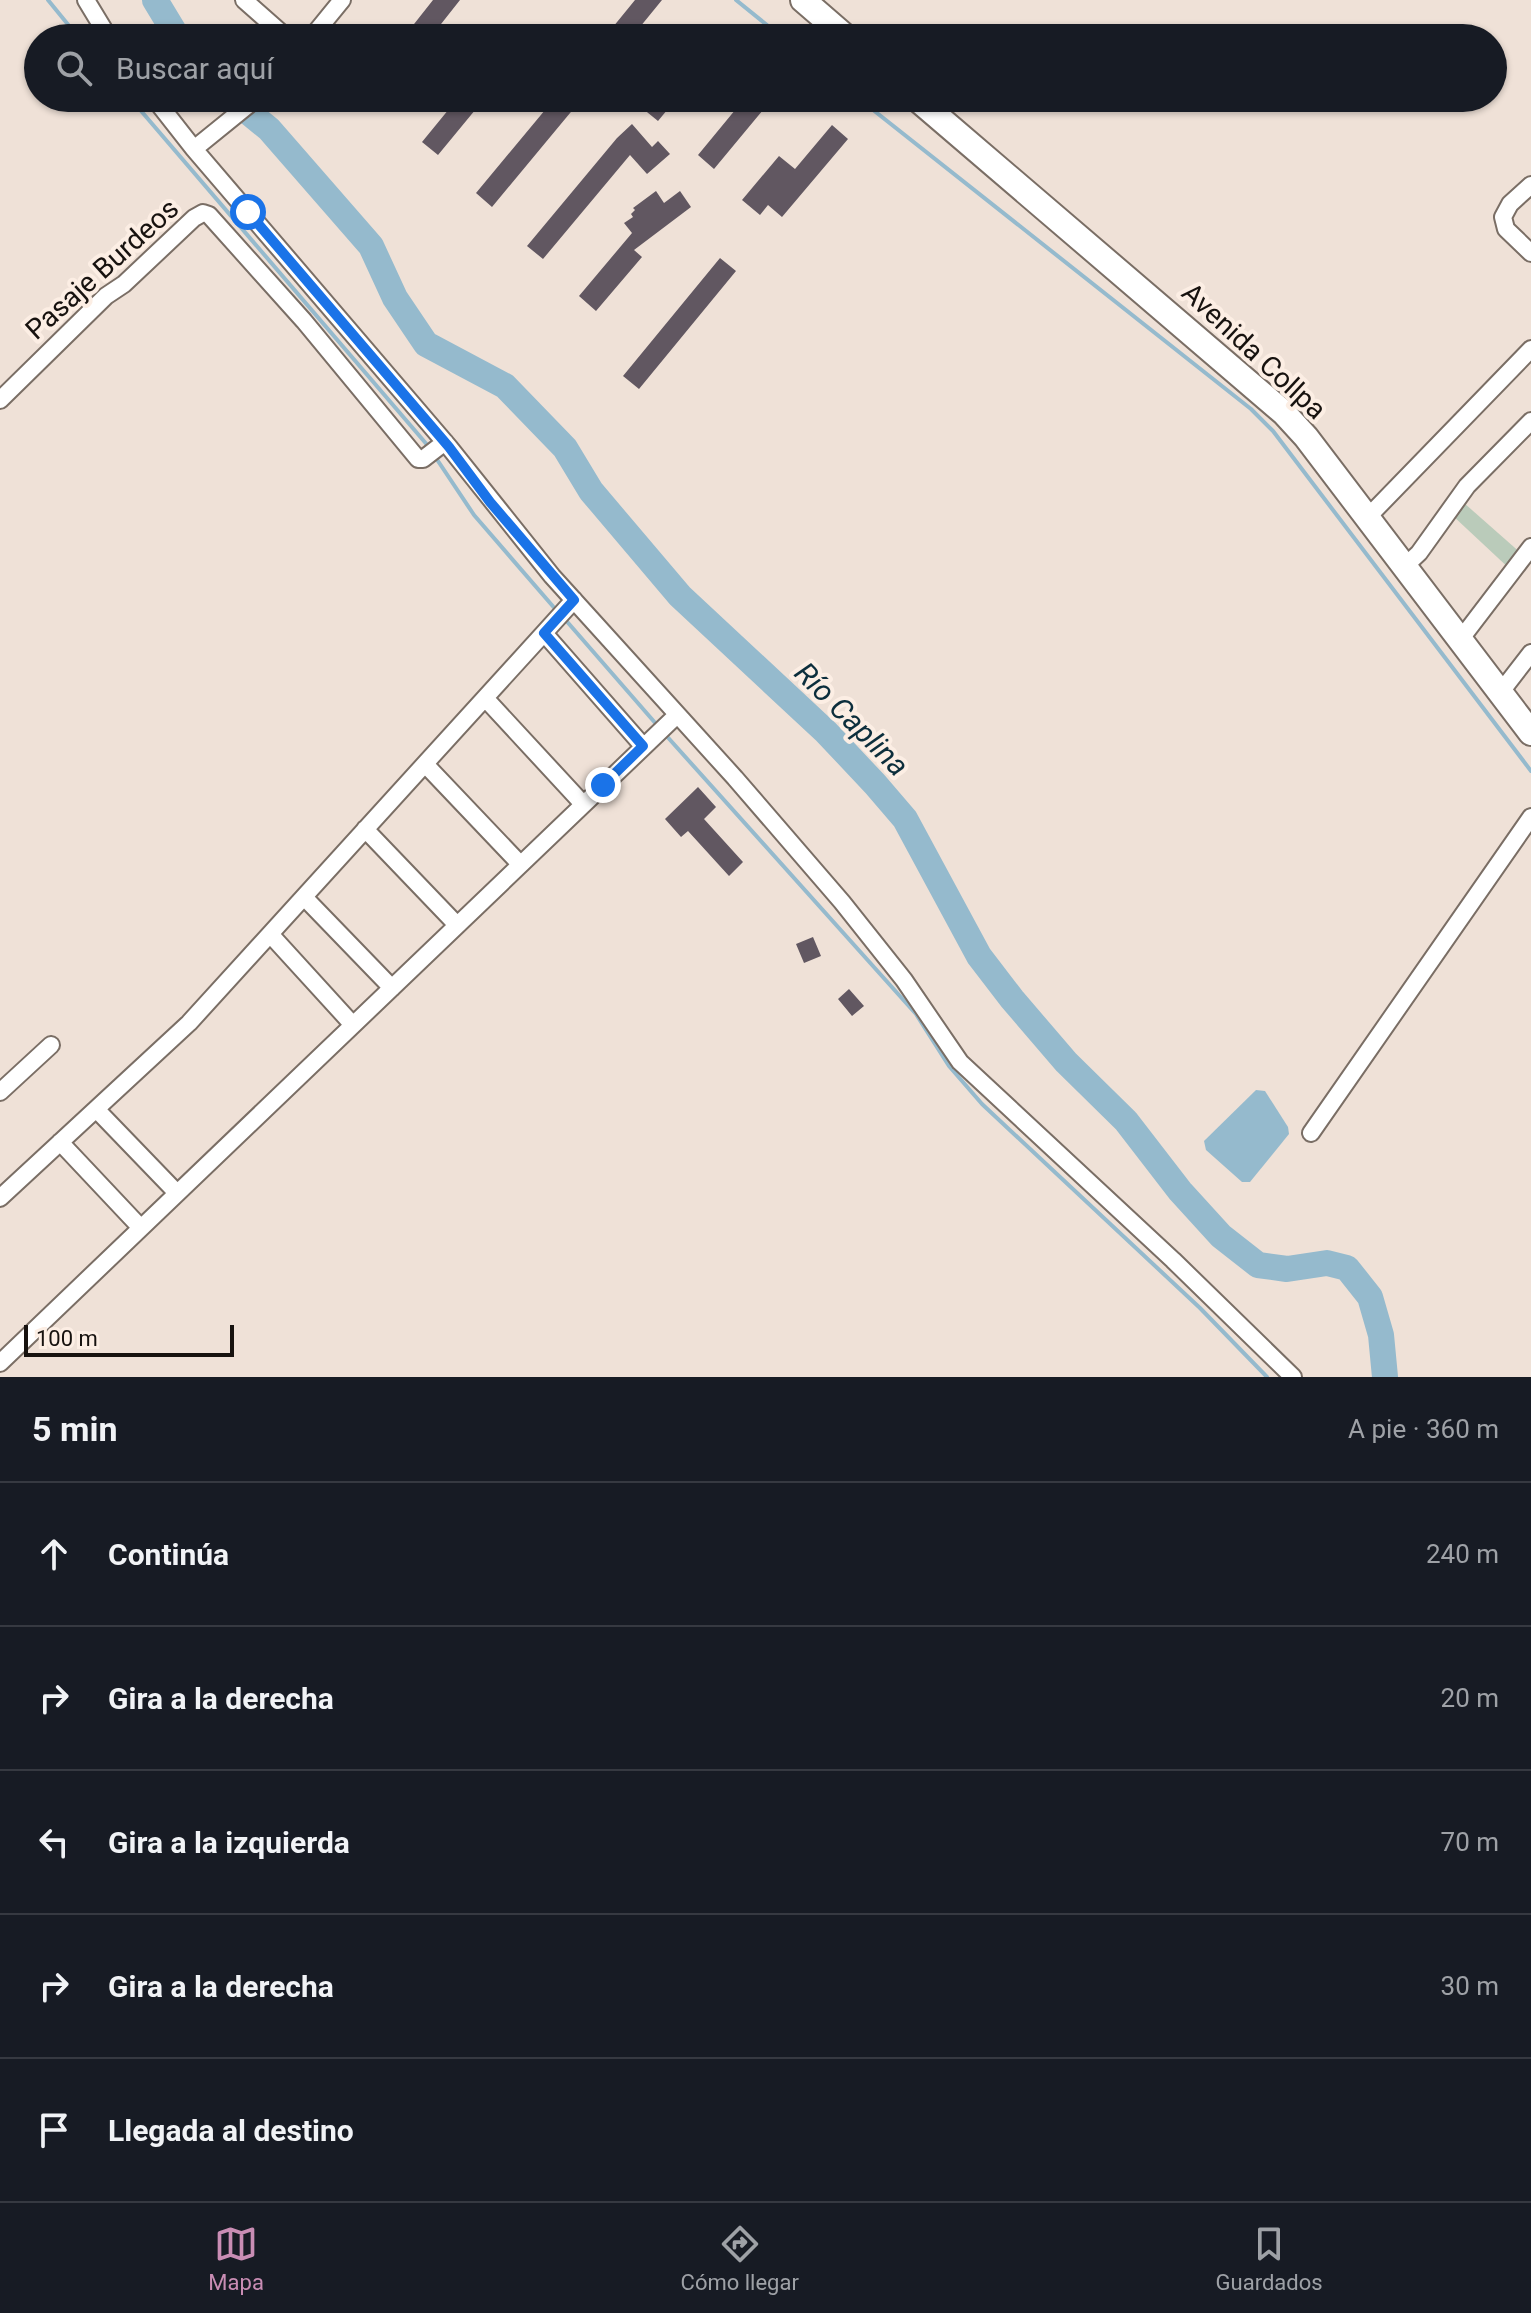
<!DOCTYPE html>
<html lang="es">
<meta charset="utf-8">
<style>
body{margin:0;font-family:Roboto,sans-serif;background:#242831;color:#f1f3f6}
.scale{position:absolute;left:24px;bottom:20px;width:210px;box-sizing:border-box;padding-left:8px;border:4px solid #17120f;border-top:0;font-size:22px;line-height:28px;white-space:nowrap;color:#17120f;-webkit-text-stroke:6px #fceee4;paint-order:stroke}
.stop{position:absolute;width:24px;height:24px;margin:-18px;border:6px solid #1a73e8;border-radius:50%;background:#fff}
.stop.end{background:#1a73e8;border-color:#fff;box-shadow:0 2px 8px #0008}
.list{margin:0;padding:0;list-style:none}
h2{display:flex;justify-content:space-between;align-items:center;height:104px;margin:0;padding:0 32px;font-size:34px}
h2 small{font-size:26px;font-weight:400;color:#9ea1a6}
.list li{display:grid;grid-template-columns:52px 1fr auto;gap:24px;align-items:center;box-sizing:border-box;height:144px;padding:0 32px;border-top:2px solid #363941}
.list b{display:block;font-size:30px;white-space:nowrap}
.list em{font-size:26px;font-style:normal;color:#9ea1a6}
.icon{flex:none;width:44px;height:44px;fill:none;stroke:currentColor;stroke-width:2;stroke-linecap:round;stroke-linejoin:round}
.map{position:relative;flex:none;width:1531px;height:1377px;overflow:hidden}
.search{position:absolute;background:#171b24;box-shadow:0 2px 6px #0004;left:24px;right:24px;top:24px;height:88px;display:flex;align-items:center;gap:20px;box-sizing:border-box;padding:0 28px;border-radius:44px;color:#9ea1a6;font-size:30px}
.sheet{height:824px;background:#171b24}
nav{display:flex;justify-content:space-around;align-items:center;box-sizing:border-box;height:112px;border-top:2px solid #363941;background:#171b24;font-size:22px;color:#9ea1a6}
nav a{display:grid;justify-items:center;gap:4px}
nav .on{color:#c98db4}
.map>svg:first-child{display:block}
.green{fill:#bacbba}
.water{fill:#95bacd}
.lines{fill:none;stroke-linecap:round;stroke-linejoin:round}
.stream{stroke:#95bacd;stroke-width:4}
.river{stroke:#95bacd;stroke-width:26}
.building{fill:#615761}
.street-casing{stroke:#7a6e65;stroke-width:20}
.secondary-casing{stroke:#7a6e65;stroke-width:28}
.street{stroke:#fff;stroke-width:16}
.secondary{stroke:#fff;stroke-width:24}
.route{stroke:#1a73e8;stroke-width:10}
.labels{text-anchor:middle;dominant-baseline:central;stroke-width:8;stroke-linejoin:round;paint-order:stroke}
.street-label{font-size:28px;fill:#17120f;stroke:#fceee4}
.water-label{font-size:30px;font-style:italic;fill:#0c2e3c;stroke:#fceee4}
</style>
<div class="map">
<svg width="1531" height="1377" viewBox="0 0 1531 1377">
<rect width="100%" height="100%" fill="#efe1d7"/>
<path class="green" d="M1464,503L1523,555L1512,571L1452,515Z"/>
<path class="water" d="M1256,1090L1265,1091L1288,1127L1289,1134L1250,1182H1242L1206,1150L1204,1141Z"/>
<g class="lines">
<path class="stream" d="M48,0L79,38
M736,0L783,38
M130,98L429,447
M858,98L1251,409L1273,431L1531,771
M434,455L474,515L557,611
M563,617L657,725
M663,732L916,1014L949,1066L982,1104L1200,1308L1267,1377"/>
<path class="river" d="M155,0L178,38
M231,98L269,129L371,246L395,298L426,344L505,386L565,448L591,491L680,596L826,732L875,784L905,819L979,956L1012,999L1066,1062L1126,1121L1180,1191L1221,1236L1258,1265L1287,1269L1327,1263L1347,1268L1370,1297L1381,1335L1385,1377"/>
</g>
<path class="building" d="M433,0H460L430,38H403Z
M635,0H662L631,38H604Z
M458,98H485L438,155L422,142Z
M555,98H605L592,112L580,101L492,207L476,193Z
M650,98H677L658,121L642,108Z
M745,98H773L714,169L698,155Z
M632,124L652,147L658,141L670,154L647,174L630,155L543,259L527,246L617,138Z
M832,125L848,139L782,217L768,205L760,215L742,200L779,156L795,169Z
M656,191L664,203L680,191L691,207L634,250L642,257L596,311L579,296L632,233L624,223L633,217L631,214L635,210L633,208Z
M720,258L736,271L639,389L623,376Z
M698,787L716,807L704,819L743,862L729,876L688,831L681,837L665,819Z
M813,937L821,956L804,963L796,944Z
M849,989L864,1006L852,1016L838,999Z"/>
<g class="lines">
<g class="street-casing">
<path id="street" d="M86,0L109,38
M244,0L287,38
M311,38L342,0
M154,98L194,149L449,447L552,576L735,778L842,902L904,980L960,1062L1173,1260L1293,1377
M194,149L257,98
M1531,185L1510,204L1503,217L1506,229L1531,253
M0,400L106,296L124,284L194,218L203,213L209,215L304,321L418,459H423L445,442
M1367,518L1531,349
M1403,568L1419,553L1467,486L1531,421
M544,633L643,746
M1460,640L1531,547
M1500,693L1531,653
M485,698L583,804
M425,764L520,864
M365,829L457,925
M304,897L392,988
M270,934L353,1025
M0,1092L51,1045
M96,1109L177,1193
M1311,1133L1531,817
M60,1142L141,1228
M0,1198L189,1023L574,600
M0,1363L677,715"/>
</g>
<g class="secondary-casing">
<path id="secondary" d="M803,0L847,38
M916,98L1284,413L1306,437L1531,733"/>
</g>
<use href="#street" class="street"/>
<use href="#secondary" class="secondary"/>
</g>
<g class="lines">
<path class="route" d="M248,212L449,447L490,502L574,600L544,633L643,746L603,785"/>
</g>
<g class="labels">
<g class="street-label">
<text transform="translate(102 269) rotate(-42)">Pasaje Burdeos</text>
<text transform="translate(1254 351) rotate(43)">Avenida Collpa</text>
</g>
<g class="water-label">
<text transform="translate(852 719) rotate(45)">Río Caplina</text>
</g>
</g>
</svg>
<div class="scale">100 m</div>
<div class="stop" style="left:248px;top:212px"></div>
<div class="stop end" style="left:603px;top:785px"></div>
<div class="search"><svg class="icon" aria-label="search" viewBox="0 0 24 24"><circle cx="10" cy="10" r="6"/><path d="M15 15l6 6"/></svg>Buscar aquí</div>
</div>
<section class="sheet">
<h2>5 min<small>A pie · 360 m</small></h2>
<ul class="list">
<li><svg class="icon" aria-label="ahead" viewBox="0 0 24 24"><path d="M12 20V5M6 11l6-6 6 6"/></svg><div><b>Continúa</b></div><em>240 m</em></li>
<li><svg class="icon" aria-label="right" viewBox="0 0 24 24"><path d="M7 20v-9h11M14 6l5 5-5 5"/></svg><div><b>Gira a la derecha</b></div><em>20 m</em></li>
<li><svg class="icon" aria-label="left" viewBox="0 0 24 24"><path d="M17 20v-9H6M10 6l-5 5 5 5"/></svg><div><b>Gira a la izquierda</b></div><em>70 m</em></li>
<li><svg class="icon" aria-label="right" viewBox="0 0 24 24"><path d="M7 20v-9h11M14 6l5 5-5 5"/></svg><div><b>Gira a la derecha</b></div><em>30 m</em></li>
<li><svg class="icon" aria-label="arrive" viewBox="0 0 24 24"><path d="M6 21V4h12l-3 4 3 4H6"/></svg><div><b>Llegada al destino</b></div></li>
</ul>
</section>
<nav>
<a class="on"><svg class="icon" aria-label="map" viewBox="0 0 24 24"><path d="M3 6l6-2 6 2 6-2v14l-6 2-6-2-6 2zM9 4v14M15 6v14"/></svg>Mapa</a>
<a><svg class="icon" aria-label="directions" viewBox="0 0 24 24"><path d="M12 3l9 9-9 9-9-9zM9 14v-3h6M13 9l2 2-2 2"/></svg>Cómo llegar</a>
<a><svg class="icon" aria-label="saved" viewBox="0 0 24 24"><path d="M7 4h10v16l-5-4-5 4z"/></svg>Guardados</a>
</nav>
